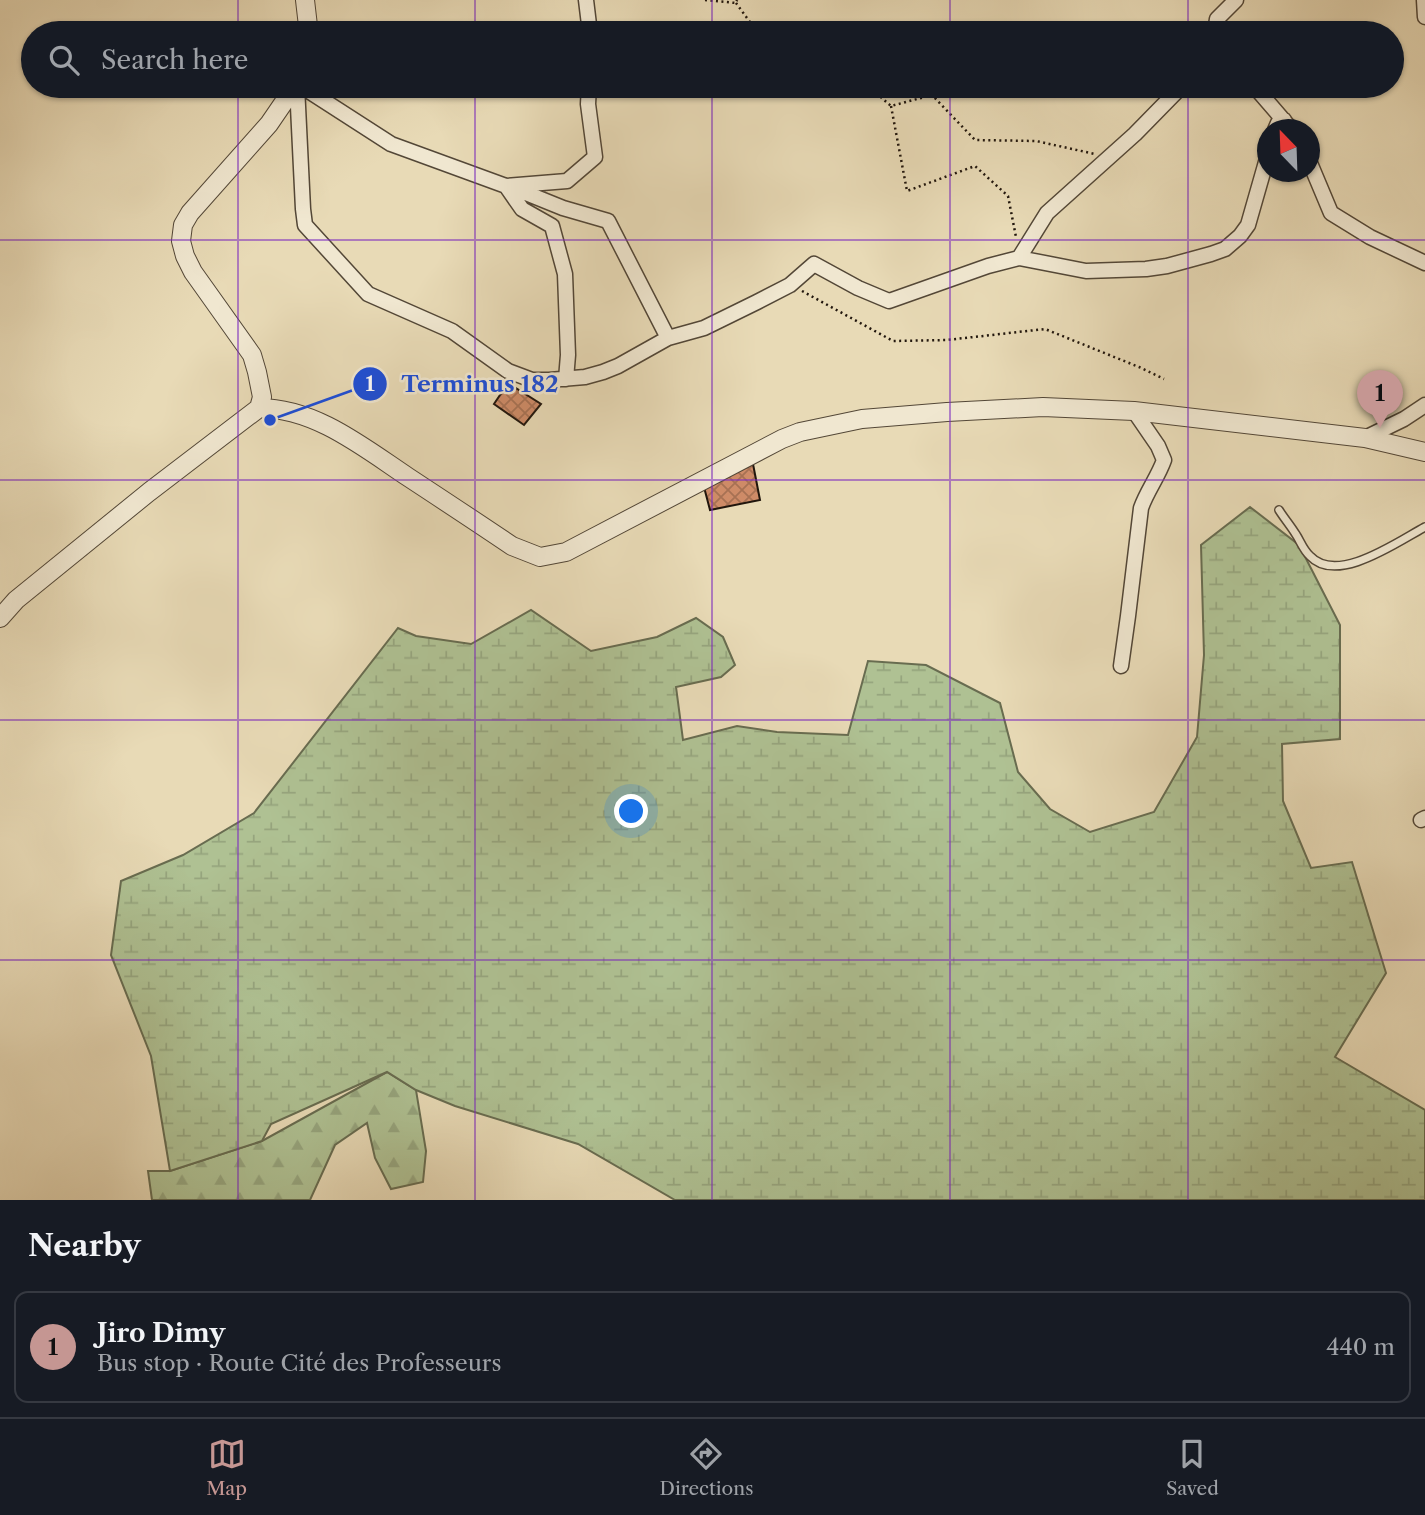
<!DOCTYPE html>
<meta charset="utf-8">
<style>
body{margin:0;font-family:"Libre Caslon Text",serif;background:#242831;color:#f1f3f6}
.compass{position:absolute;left:1257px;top:119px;width:63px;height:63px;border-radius:50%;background:#171b24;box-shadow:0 2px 5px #0004;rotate:337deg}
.you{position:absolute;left:632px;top:812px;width:24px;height:24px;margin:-18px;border:5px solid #fff;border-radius:50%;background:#1a73e8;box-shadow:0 0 0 10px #1a73e833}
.badge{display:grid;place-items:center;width:46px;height:46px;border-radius:50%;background:#c59692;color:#111;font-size:23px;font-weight:700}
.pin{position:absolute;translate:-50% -58px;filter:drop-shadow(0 2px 4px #0008)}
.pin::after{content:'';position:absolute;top:37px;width:24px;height:21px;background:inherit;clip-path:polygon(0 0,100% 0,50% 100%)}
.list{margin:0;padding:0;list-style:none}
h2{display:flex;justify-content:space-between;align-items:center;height:91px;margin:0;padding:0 28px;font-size:30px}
h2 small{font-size:23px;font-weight:400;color:#9ea1a6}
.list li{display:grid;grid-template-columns:46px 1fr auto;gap:21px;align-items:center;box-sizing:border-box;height:112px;margin:0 14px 14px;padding:0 14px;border:2px solid #363941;border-radius:14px}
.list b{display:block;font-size:26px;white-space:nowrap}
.list p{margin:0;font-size:23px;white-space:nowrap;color:#9ea1a6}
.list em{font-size:23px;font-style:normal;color:#9ea1a6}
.icon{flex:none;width:38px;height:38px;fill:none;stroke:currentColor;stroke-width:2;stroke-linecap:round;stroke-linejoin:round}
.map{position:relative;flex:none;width:1425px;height:1200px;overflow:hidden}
.search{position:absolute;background:#171b24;box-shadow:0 2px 5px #0004;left:21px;right:21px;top:21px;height:77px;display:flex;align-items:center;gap:18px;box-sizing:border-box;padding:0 24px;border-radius:38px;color:#9ea1a6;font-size:26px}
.sheet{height:217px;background:#171b24}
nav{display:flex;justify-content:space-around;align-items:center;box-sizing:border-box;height:98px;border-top:2px solid #363941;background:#171b24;font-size:19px;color:#9ea1a6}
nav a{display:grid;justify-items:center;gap:4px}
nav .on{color:#c59692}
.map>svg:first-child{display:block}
.forest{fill:url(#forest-firs);stroke:#686c50;stroke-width:2}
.wetland{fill:url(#wetland-marsh);stroke:#686c50;stroke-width:2}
.building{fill:url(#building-cross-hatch);stroke:#21160d;stroke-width:2}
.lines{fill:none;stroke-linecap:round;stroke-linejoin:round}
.service-casing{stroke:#534737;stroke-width:10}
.minor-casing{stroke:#534737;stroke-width:17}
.tertiary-casing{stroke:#534737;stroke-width:20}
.path{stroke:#21160d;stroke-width:2.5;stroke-dasharray:2 3.5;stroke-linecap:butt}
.service{stroke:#f0e7d0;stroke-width:7}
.minor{stroke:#f0e7d0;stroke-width:14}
.tertiary{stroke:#f0e7d0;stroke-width:18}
.grid{fill:none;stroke:#7b2cbf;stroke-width:2;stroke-opacity:0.55}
.leader{fill:none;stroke:#1d4ed8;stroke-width:2.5}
.callout-dot{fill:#1d4ed8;stroke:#f0e7d0;stroke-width:2.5}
.mark-label{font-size:21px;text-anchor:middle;font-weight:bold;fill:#fff}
.callout-label{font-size:23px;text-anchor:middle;font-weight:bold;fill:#1d4ed8;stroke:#f0e7d0;stroke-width:5;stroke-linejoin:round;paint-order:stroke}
</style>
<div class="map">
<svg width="1425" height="1200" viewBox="0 0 1425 1200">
<defs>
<pattern id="forest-firs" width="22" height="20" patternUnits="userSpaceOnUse" patternTransform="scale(1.75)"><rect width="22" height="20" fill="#afc193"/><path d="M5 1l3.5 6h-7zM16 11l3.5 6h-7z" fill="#96a57e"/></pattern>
<pattern id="wetland-marsh" width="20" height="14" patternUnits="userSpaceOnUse" patternTransform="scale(1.75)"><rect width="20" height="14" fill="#afc193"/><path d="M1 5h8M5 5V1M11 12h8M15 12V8" fill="none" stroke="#96a57e"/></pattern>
<pattern id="building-cross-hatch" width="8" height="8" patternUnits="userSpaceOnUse" patternTransform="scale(1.75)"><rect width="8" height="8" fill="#ce8b67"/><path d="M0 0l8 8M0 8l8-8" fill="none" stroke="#a77153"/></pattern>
</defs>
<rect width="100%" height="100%" fill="#e8dab6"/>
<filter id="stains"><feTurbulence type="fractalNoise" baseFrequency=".00286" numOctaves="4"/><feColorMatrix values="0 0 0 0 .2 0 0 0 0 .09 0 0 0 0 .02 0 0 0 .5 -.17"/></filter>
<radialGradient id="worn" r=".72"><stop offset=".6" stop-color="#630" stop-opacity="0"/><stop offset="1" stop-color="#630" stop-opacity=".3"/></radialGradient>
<path class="forest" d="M387,1072L416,1090L426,1151L423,1182L391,1189L375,1158L367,1123L335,1145L310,1200H152L148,1171H170L262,1141Z"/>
<path class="wetland" d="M1250,507L1299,545L1340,625V739L1282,744L1283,801L1311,868L1352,862L1386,973L1335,1057L1425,1110V1200H675L578,1144L455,1106L416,1090L387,1072L271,1124L262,1141L170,1171L151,1056L111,955L121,881L183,855L254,813L398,628L416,636L471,644L531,610L591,651L657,637L696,618L723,637L735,665L721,677L676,687L683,740L737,726L777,732L848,735L868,661L926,665L1000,703L1018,772L1050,809L1090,832L1154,812L1197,737L1204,655L1201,545Z"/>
<path class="building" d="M508,383L541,404L524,425L494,404Z
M753,464L760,500L710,510L704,487Z"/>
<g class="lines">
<g class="service-casing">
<path id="service" d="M1279,510C1284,518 1290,525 1295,533C1300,540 1303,550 1310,556C1337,585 1397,542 1425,527"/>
</g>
<g class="minor-casing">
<path id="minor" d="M586,0L590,33
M1424,0L1425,17
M1215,33L1217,19L1236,0
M297,86L303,209L305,225L368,294L452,331L508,371L532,380H549L585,377L603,372L618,366L668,338L704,328L757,302L790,285L814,264L858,288L889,301L988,266L1019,258L1047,213L1135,134L1182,86
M301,86L391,144L506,186L567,181L595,157L588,104L589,86
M1254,86L1292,130
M1275,130L1278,123L1284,120
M1310,163L1331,213L1370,237L1425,263
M506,186L522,209L552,226L565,274L568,355L566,379
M511,187L563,208L608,221L668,338
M1019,258L1086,271L1146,269L1167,266L1211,254L1225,249L1240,236L1248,225L1268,155
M1365,438L1404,419L1425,405
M1121,666L1128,616L1141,508C1147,491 1158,477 1164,460L1158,446L1134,411
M1421,820L1425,818"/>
</g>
<g class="tertiary-casing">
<path id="tertiary" d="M305,0L308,26L306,33
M259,408L262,397L257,372L252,355L193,272L185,256L181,241L183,225L190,213L269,124L295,86
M0,618L16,600L149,492L259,408C315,408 363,447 408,477C443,500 478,523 512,546L540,557L566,552L782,439L800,432L862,419L947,412L1043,407L1134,411L1365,438L1425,452"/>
</g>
<path class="path" d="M705,0L736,3L737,0
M736,3L758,33
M868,86L891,106L932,95L975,140L1036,141L1095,154
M891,106L907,191L975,166L1008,196L1016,237
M802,291L893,341L947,340L1045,329L1139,367L1164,379"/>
<use href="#service" class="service"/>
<use href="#minor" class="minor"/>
<use href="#tertiary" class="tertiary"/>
</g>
<path class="grid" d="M238,0V33M475,0V33M712,0V33M950,0V33M1188,0V33M238,86V1200M475,86V1200M712,86V1200M950,86V1200M1188,86V1200M0,240H1425M0,480H1425M0,720H1425M0,960H1425"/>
<path class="leader" d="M270 420L370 384"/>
<g class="callout-dot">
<circle cx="270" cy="420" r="7"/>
<circle cx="370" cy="384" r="18"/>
</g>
<g class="mark-label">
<text x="370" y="391">1</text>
</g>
<g class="callout-label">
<text x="480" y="392">Terminus 182</text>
</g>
<rect width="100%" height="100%" filter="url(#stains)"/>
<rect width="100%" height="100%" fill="url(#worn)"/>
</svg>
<svg class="compass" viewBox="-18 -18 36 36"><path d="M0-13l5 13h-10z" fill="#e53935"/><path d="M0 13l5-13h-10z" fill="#9ea1a6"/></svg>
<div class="you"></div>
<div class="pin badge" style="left:1380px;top:428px">1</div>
<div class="search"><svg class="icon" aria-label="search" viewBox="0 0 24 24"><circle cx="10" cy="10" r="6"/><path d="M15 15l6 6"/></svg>Search here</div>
</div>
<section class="sheet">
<h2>Nearby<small></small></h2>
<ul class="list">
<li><span class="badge">1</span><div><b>Jiro Dimy</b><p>Bus stop · Route Cité des Professeurs</p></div><em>440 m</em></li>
</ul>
</section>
<nav>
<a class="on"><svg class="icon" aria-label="map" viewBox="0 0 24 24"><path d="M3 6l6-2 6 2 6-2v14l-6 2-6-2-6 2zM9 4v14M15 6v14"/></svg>Map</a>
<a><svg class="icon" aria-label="directions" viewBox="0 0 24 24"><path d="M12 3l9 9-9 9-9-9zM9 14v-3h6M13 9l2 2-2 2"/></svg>Directions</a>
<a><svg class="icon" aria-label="saved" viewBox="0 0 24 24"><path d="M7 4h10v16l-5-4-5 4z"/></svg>Saved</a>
</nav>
